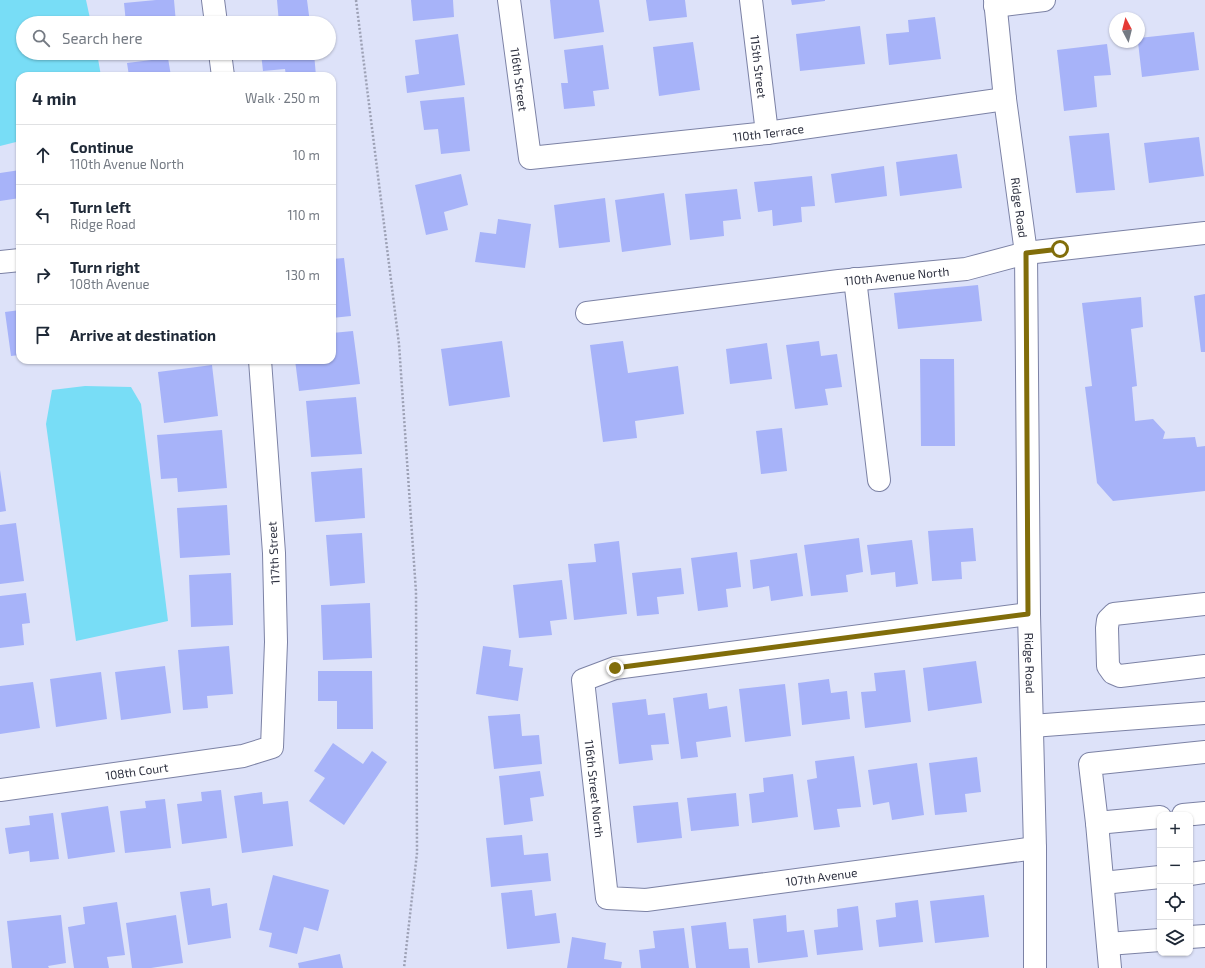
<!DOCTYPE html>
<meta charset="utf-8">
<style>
body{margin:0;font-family:"Exo 2",sans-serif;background:#f6f6f7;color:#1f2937}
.controls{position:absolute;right:12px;bottom:12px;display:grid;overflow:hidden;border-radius:8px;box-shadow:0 1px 3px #0004}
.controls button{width:36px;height:36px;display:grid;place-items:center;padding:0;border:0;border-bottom:1px solid #e0e1e3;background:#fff;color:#1f2937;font:20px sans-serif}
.compass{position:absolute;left:1109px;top:12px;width:36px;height:36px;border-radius:50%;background:#fff;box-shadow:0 1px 3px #0004;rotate:353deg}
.stop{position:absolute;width:12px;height:12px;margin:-9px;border:3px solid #816d0a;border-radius:50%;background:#fff}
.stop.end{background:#816d0a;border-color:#fff;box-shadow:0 1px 4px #0008}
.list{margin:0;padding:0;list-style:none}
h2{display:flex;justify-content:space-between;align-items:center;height:52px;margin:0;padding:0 16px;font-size:17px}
h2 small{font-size:13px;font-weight:400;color:#747a83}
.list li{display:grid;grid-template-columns:26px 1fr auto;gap:12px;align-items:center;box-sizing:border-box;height:60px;padding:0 16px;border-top:1px solid #e0e1e3}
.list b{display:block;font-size:15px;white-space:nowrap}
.list p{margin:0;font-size:13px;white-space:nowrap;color:#747a83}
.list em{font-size:13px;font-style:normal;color:#747a83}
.icon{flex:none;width:22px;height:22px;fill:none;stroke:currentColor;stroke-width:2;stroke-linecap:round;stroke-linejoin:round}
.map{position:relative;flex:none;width:1205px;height:968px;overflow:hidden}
.search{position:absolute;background:#fff;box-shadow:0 1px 3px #0004;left:16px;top:16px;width:320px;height:44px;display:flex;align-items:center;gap:10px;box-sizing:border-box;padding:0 14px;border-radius:22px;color:#747a83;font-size:15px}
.panel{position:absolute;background:#fff;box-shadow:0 1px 3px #0004;left:16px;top:72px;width:320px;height:292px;border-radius:12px}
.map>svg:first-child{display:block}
.water{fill:#78ddf6}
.building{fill:#a7b3f9}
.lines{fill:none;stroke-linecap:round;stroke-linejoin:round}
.minor-casing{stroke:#7c82a5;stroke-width:24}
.path{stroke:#9da1b5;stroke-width:2.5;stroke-dasharray:2 2;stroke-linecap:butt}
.minor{stroke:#fff;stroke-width:22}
.route{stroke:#816d0a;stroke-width:5}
.labels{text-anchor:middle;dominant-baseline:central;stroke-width:4;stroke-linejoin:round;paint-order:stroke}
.street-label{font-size:12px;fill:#2d303f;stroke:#fff}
</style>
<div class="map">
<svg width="1205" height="968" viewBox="0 0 1205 968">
<rect width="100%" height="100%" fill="#dde2f9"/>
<path class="water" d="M0,0H86L91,23H23V53H97L101,76H20V141L0,146Z
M85,386L131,387L141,404L168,621L76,641L46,424L52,390Z"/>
<path class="building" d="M156,0H174L176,23H126L124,3Z
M277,0H307L310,23H279Z
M411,0H453L454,17L413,21Z
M550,0H599L604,32L554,39Z
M646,0H685L687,17L649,21Z
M791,0H825V1L792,5Z
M935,17L941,59L889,65L886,34L909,32L908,20Z
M860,26L865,64L800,71L796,34Z
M1194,32L1199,70L1142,77L1138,42H1139V38Z
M458,34L465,85L407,93L405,76L419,74L415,40Z
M693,42L700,90L659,96L653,47Z
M1107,44L1111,75L1094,76L1097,107L1064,111L1057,50Z
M603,45L609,89L593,91L595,106L564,109L561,83H568L564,50Z
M261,53H314L316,76H286L285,69L263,71Z
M168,58L171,76H129L127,63Z
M464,97L470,151L441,154L438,129L424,130L420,101Z
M1109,133L1115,190L1076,193L1069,136Z
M1199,137L1204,176L1149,183L1144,143Z
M957,154L962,188L900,196L896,162Z
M884,166L887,196L835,203L831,174Z
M20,170V198L0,201V173Z
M461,174L468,205L444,212L448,230L426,235L415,185Z
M812,176L815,206L801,207L802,222L773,226L772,210L758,212L754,182Z
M737,189L741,219L723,221L724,236L690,240L685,194Z
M664,193L671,245L622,252L615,200Z
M605,198L610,242L559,248L554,205Z
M498,219L531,224L525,268L475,262L480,232L496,234Z
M344,258L351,316L332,318V259Z
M978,285L982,321L898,329L894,293Z
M1205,294V352H1201L1194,296Z
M1141,297L1143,327L1131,329L1137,386L1132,387L1135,421L1153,419L1165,432L1163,439L1195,437L1197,447L1205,446V491L1113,501L1097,483L1085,387L1092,386L1082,303Z
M20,310V355L11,356L5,312Z
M353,331L360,384L299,391L295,360H332V333Z
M502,341L510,397L449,406L441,349Z
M623,341L628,373L678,366L684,414L635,421L637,438L603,442L590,345Z
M819,341L821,356L837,354L842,387L825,389L828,405L795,409L786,345Z
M767,343L772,379L730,384L726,349Z
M920,359H954L955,446H921Z
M212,365L218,416L164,423L158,372Z
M356,397L362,454L311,457L306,401Z
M782,428L787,471L761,474L756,431Z
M222,430L227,488L178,492L177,478L161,479L157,435Z
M362,468L365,518L315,522L311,472Z
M0,470L6,511L0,512Z
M227,505L230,555L180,558L177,508Z
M16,523L24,581L0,584V525Z
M973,528L976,561L961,562L962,579L932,581L928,531Z
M362,533L365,583L330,586L326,535Z
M859,538L863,572L846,575L848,592L811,596L804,545Z
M912,540L918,584L896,587L895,572L871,575L867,545Z
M619,541L627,614L574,620L568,564L596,562L594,544Z
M737,552L741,587L726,589L728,607L698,611L691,558Z
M797,553L803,596L771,601L769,586L753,589L750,560Z
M681,568L684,594L657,597L659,614L637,616L632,573Z
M231,573L233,625L191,627L189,575Z
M562,580L567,619L550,621L552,635L519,638L513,585Z
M26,593L30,623L22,624L24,645L0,648V596Z
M370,603L372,658L323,660L321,605Z
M229,646L233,694L207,696L208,708L183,710L178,650Z
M483,646L511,650L509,666L523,668L518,701L476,694Z
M976,661L982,703L928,711L923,668Z
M165,666L171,713L121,720L115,672Z
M905,670L911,722L865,728L861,692L876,691L874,673Z
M318,671H372L373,729H337V701H318Z
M101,672L107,719L56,727L50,679Z
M829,679L831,693L847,691L850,719L802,725L798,683Z
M33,682L40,728L0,734V686Z
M785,684L791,736L745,742L739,689Z
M707,693L709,709L727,706L731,737L696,742L698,757L681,759L673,698Z
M646,699L648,715L665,713L669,744L651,745L653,760L619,764L612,703Z
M520,714L522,736L539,735L542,764L494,769L488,716Z
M333,743L363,764L372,751L387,762L344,825L309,801L325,778L314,771Z
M854,756L861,807L837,809L840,827L814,830L807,780L817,778L815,761Z
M977,757L981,792L965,794L967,812L935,815L929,763Z
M917,763L924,815L892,820L889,802L873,805L868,770Z
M540,771L544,796L530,798L533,821L504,825L499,776Z
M793,774L798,817L752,823L749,794L764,792L763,778Z
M221,790L227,838L182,844L177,804L202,801L201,792Z
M262,792L263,804L288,801L293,846L242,853L234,796Z
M736,793L739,826L691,831L687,798Z
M165,799L171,848L125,853L120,811L146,808L145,801Z
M678,802L682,838L637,843L633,806Z
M108,806L115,852L68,859L61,813Z
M53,813L59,859L30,862L29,851L9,854L5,828L30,825L29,816Z
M522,835L524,855L548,853L551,881L491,887L486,838Z
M273,875L329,890L318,931L304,927L297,954L269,947L272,933L259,930Z
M210,888L212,906L227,903L231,938L188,945L180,892Z
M532,890L535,916L556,913L560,943L507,949L501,893Z
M984,895L989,937L935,943L930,901Z
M918,900L923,942L879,947L876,920L896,917L895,903Z
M117,902L125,955L107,957L109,968H74L68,927L85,924L83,907Z
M858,906L863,950L817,955L814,930L838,927L837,909Z
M61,915L66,963L48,966L49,968H12L7,921Z
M176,915L183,963L151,968H132L126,923Z
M786,915L787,932L804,930L808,957L758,963L753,919Z
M726,922L729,949L748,948L750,968H696L691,926Z
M684,928L689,968H641L639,950L655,948L653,931Z
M572,937L606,943L604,959L622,962L621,968H567Z
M340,954L343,968H299L298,963Z"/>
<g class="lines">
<g class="minor-casing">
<g id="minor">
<path d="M213,0L216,23"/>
<path id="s1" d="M509,0L530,158L767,133L1005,99"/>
<path id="s2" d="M751,0L767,133"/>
<path id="s3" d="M995,0L1005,99L1026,253L1029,614L1035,848V968"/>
<path d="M995,6L1044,0"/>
<path d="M220,53L223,76"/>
<path d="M0,262L20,260"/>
<path d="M855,279L879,480"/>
<path id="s4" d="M587,313L839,281L966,269L1026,253L1205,233"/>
<path d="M1205,604L1114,614L1108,620L1107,628L1108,666L1113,673L1120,676L1205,666"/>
<path id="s5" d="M1029,614L615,668L583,680L607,898L646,900L1035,848"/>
<path d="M1032,726L1205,713"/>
<path id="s6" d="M0,790L243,756L272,747L276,642L274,553L260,360"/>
<path d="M1183,815L1205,813"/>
<path d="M1097,823L1090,764L1205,752"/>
<path d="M1190,874L1205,872"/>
<path d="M1103,883L1160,877"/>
<path d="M1190,937L1205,936"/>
<path d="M1108,944L1160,940"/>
<path d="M1110,968L1097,823L1160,817"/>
</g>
</g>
<path class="path" d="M356,0L399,344L416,592L417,853L404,968"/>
<use href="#minor" class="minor"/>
</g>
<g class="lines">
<path class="route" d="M615,668L1028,614L1026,253L1060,249"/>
</g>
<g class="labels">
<g class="street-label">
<text stroke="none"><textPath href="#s2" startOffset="67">115th Street</textPath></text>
<text stroke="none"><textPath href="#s1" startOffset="80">116th Street</textPath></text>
<text stroke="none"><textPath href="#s1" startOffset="399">110th Terrace</textPath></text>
<text stroke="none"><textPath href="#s3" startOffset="209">Ridge Road</textPath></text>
<text stroke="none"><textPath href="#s4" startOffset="312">110th Avenue North</textPath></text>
<text transform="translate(273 553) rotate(-93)">117th Street</text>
<text stroke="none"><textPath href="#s3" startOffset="665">Ridge Road</textPath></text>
<text stroke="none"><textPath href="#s6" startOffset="138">108th Court</textPath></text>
<text stroke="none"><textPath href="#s5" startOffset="561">116th Street North</textPath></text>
<text stroke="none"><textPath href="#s5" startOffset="887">107th Avenue</textPath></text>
</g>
</g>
</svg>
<div class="controls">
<button>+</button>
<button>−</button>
<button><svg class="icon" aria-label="locate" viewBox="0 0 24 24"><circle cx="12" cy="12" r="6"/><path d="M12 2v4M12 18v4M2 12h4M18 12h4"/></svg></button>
<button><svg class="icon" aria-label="layers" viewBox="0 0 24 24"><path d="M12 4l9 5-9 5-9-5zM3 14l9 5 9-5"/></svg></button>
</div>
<svg class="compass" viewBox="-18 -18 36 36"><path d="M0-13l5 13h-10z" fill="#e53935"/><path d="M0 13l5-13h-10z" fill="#747a83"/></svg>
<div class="stop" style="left:1060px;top:249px"></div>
<div class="stop end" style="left:615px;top:668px"></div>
<div class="search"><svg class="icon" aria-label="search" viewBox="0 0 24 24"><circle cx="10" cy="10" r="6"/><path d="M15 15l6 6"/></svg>Search here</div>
<section class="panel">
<h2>4 min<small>Walk · 250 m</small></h2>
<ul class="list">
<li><svg class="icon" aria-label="ahead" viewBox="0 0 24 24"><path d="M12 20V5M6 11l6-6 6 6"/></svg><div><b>Continue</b><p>110th Avenue North</p></div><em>10 m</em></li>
<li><svg class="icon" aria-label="left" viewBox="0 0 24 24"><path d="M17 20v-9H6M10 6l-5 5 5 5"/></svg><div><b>Turn left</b><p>Ridge Road</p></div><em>110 m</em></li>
<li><svg class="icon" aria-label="right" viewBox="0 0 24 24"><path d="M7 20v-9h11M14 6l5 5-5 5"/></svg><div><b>Turn right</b><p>108th Avenue</p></div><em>130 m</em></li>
<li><svg class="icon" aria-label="arrive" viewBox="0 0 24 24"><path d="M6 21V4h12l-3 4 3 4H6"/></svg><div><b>Arrive at destination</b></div></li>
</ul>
</section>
</div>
